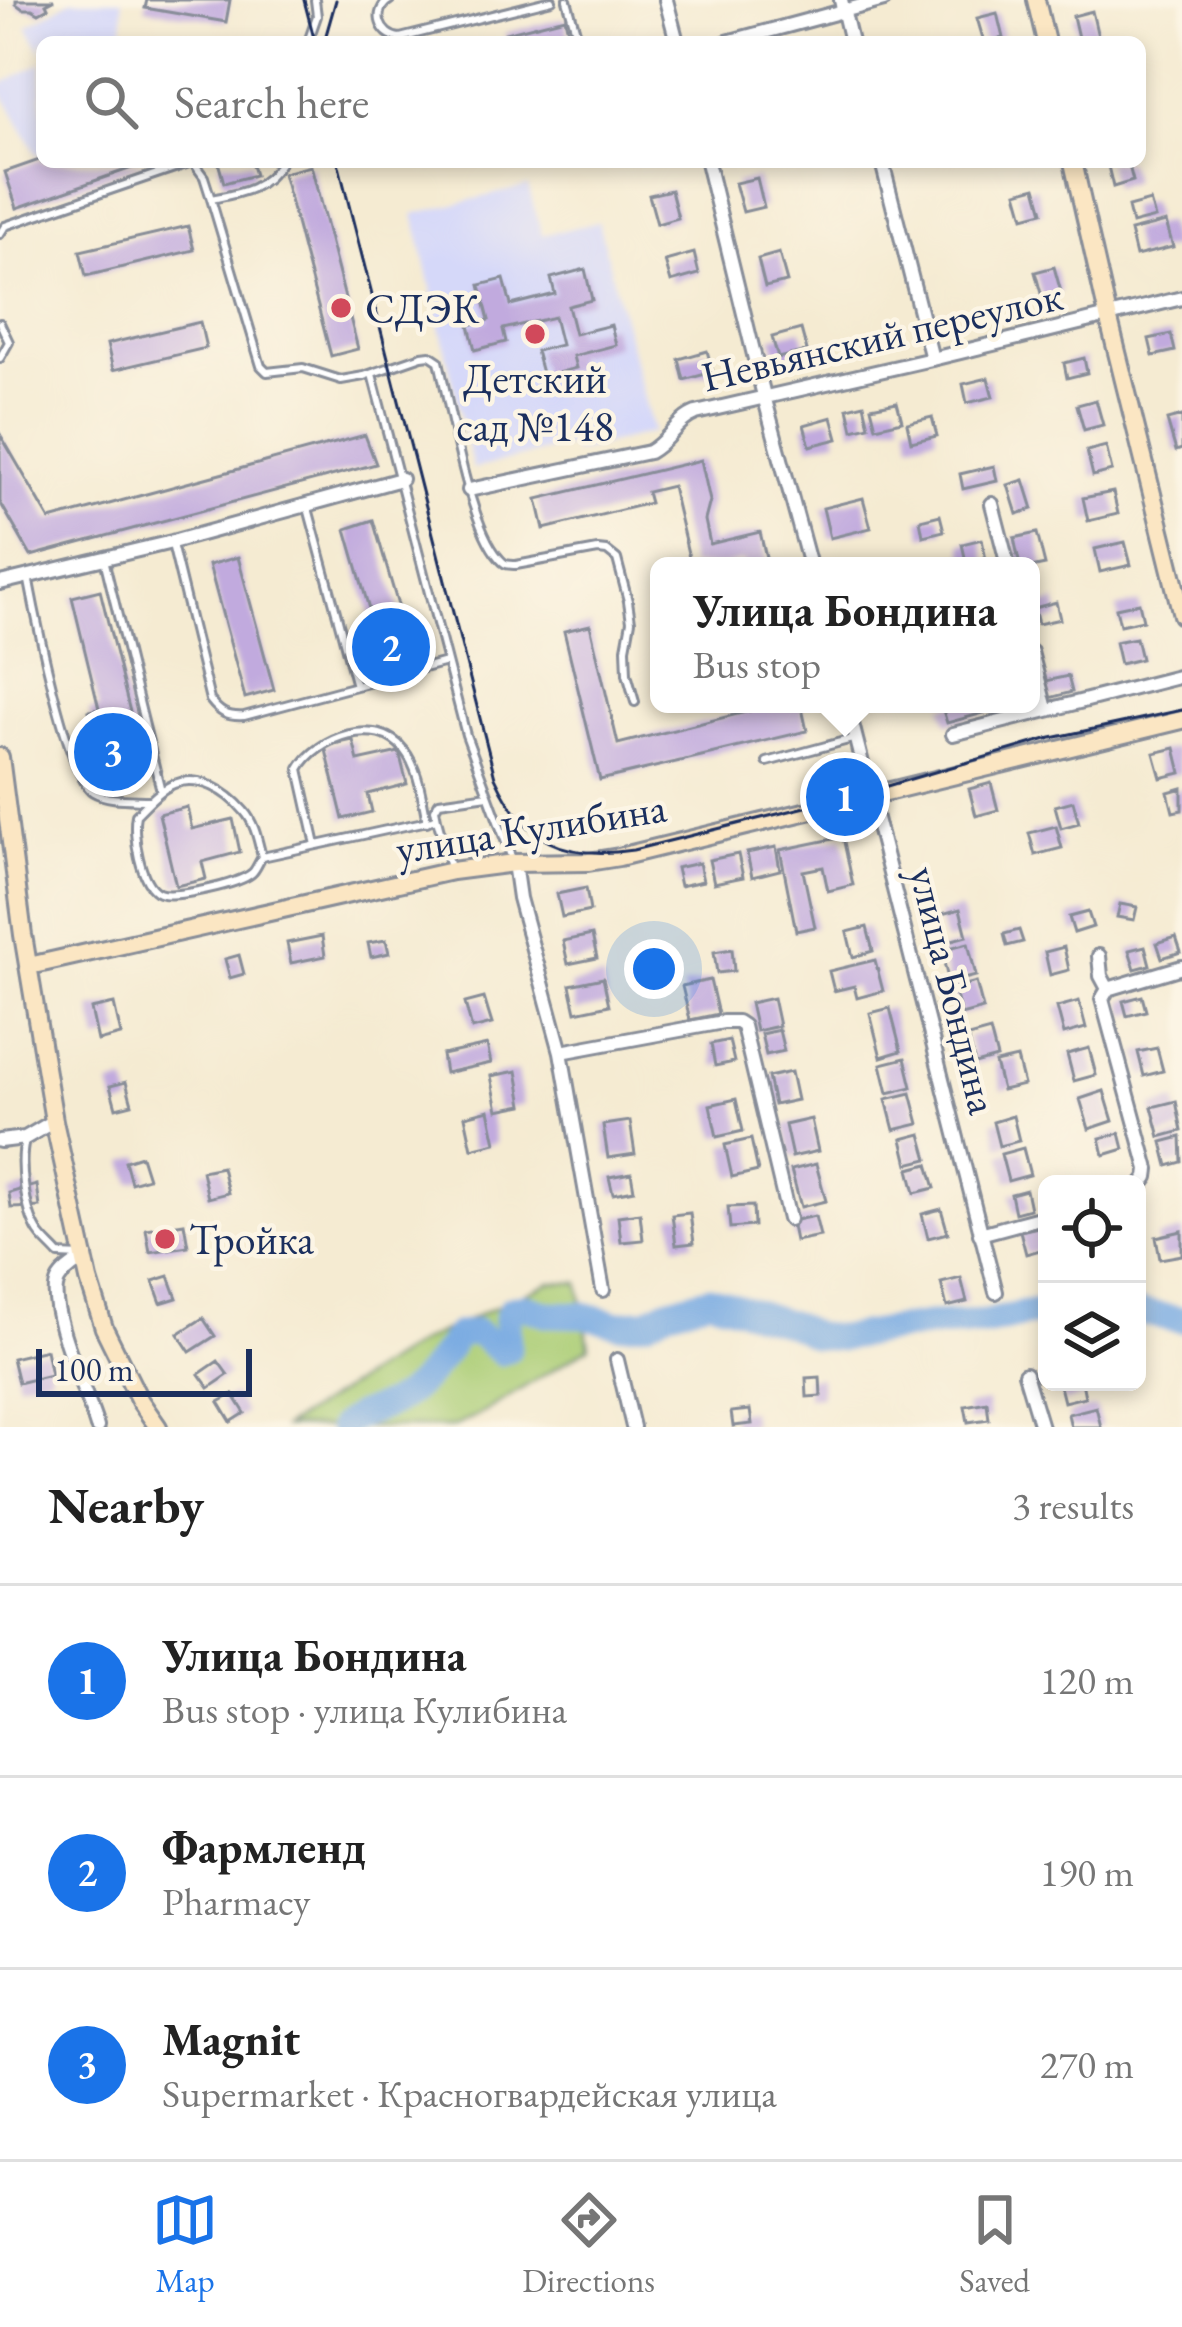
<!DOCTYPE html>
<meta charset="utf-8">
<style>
body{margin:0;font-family:"EB Garamond",serif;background:#f2f2f2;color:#222}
.controls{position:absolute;right:36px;bottom:36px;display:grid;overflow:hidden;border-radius:18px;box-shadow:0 6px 18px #0003}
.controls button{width:108px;height:108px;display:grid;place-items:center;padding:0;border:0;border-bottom:3px solid #e0e0e0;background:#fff;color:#222;font:60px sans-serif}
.scale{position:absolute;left:36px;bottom:30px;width:216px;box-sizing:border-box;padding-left:12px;border:6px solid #1b2f5e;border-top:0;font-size:33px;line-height:42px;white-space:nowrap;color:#1b2f5e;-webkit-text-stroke:9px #fcf5e5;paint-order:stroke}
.you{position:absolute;left:654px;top:969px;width:42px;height:42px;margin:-30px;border:9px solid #fff;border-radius:50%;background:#1a73e8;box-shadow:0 0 0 18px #1a73e833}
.badge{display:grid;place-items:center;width:78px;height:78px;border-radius:50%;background:#1a73e8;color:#fff;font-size:39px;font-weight:700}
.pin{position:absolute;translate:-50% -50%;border:6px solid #fff;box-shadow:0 3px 12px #0006}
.popup{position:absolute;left:650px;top:557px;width:390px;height:156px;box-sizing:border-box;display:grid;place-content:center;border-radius:18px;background:#fff;filter:drop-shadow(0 3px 9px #0005);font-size:39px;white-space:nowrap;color:#767676}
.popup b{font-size:45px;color:#222}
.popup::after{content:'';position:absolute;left:50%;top:100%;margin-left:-24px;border:24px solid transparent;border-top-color:#fff}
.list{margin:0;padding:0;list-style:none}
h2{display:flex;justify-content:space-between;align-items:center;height:156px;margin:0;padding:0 48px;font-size:51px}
h2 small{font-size:39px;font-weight:400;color:#767676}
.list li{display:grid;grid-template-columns:78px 1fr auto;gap:36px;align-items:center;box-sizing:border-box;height:192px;padding:0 48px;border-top:3px solid #e0e0e0}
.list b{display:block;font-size:45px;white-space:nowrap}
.list p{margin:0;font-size:39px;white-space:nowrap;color:#767676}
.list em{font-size:39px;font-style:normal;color:#767676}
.icon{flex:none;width:66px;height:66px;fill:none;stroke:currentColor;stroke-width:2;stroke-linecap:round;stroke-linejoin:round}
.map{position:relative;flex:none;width:1182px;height:1427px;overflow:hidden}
.search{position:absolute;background:#fff;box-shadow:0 6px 18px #0003;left:36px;right:36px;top:36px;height:132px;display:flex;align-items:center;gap:30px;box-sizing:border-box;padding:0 42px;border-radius:18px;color:#767676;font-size:45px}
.sheet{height:732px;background:#fff}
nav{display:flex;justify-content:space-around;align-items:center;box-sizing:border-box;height:168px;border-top:3px solid #e0e0e0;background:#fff;font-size:33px;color:#767676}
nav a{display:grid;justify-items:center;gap:6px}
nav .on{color:#1a73e8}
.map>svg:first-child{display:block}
.built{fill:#d5d8f9}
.green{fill:#acce77;stroke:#647e6a;stroke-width:3}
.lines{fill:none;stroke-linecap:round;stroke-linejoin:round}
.river{stroke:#76a9e2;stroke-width:27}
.building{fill:#c1aade}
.service-casing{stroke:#888d98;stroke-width:12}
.minor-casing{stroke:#888d98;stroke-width:18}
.secondary-casing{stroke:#888d98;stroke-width:22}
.service{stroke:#fff;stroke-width:6}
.minor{stroke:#fff;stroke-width:12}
.secondary{stroke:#fbe6c3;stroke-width:16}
.tram{stroke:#1b2f5e;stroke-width:3}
.poi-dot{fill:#d1495b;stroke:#fcf5e5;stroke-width:4.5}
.labels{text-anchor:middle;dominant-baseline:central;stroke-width:9;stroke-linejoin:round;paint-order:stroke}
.poi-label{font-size:42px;fill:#1b2f5e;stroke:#fcf5e5;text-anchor:start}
.street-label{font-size:42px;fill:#1b2f5e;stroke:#fcf5e5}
</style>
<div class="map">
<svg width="1182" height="1427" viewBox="0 0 1182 1427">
<rect width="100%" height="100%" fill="#fcf5e5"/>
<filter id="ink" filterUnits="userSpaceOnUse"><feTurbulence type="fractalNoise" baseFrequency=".00833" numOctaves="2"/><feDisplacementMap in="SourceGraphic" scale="24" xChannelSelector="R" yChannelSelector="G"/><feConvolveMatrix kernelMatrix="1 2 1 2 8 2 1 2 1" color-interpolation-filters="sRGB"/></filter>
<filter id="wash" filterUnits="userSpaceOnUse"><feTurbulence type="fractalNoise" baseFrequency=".004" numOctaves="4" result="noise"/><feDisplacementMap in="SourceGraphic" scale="48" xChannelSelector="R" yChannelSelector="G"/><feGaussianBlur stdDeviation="2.7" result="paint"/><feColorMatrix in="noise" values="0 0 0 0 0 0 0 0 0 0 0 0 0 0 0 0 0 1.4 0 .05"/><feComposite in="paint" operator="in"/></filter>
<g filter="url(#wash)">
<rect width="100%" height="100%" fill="#f5ebd2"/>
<path class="built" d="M71,0H122L124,42H42V53L27,26Z
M42,62V154L37,155L0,89V85Z
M528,186L542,235L598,222L653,432L574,453L570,445L473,469L414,214Z"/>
<path class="green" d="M550,1282L579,1283L589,1347L476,1417L452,1427H284L422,1341Z"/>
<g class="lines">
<path class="river" d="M1137,1312L1182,1320
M342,1427C357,1411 378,1411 396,1401C424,1386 439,1359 458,1335L476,1332L501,1352L508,1349L507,1319L511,1309L524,1306L548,1314L584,1315L619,1324L647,1321L667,1310L710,1298L793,1325L815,1336L842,1338L927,1325L985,1323L1025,1314L1047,1312"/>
</g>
<g id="blocks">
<path class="building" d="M16,0H54L46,4L48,8L39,13L32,9H23L16,4Z
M147,0H230L226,22L145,8Z
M1092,11L1098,37L1079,42L1073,16Z
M997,13L1003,38L984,42L977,18Z
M565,18L570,40L507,42L505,33Z
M42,159V162L146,163L17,208L5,172Z
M218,162H251L255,175L224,183Z
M1107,162H1128L1133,181L1113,187Z
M311,166L358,349L331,356L283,173Z
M757,178L764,207L743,212L735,183Z
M1036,187L1043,212L1024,217L1017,192Z
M671,190L678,218L657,224L649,195Z
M1150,201L1155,218L1132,224L1128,207Z
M1166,222L1173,247L1136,256L1130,231Z
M188,226L194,250L86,276L80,251Z
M694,253L699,274L671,282L665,261Z
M779,253L787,282L765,287L758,259Z
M1054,267L1061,292L1042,297L1035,272Z
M585,269L592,300L568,306L575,334L611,325L616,345L573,356L576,368L543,377L536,351L561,345L554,317L503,329L506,342L475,350L469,325L489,320L480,285L504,279L511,305L555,294L551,278Z
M200,322L206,348L113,370L107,344Z
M801,329L807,351L778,358L772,337Z
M1171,334L1175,351L1153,356L1149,339Z
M707,351L713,372L684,380L679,359Z
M1084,358L1087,373L1067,378L1064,363Z
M988,378L993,397L967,403L963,384Z
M1096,400L1103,425L1084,430L1077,405Z
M897,402L902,421L876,427L871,407Z
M864,404L869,426L853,430L848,408Z
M1182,416V449L1176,451L1167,420Z
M832,417L838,439L810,446L804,425Z
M932,417L937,436L911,442L907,423Z
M0,434L50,520L365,435L376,464L31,556L0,502Z
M1106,446L1112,471L1093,476L1087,451Z
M701,460L710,501L705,520L710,544L760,532L768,566H745L743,561L721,566H691L672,486L647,492L650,503L544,529L537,499Z
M994,466L997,481L963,489L960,474Z
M1024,480L1033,509L1017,514L1008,485Z
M1113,492L1118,514L1088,521L1083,498Z
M863,498L871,528L830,538L823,508Z
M940,515L944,531L923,536L920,520Z
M373,520L412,653L384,661L346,529Z
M1037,533L1045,565L1031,568L1020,566L1014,538Z
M982,539L987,565L967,566L962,544Z
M1125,542L1131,565L1100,572L1095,549Z
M238,557L274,690L245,698L209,565Z
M100,590L143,765L104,774L89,711L99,709L72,597Z
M1056,602L1060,619L1038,624L1034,608Z
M1139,603L1143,620L1120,625L1116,608Z
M590,625L618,744L778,704H801L807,731L600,780L564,631Z
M1136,638L1141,659L1120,664L1115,642Z
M1068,676L1072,692L1050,698L1046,681Z
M954,704H989L991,711L947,723L942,707Z
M353,740L358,761L399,752L407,784L368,794L372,812L343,819L325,746Z
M1175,748L1181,773L1161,778L1154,753Z
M991,783L998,810L976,816L969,789Z
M1182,788V810L1173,812L1168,792Z
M1073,801L1079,823L1061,828L1055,806Z
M187,807L192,829L233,819L240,852L202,862L206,879L176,886L159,814Z
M1056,826L1062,848L1035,855L1029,833Z
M843,837L853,885L828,891L823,867L803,871L815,927L796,931L780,850Z
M776,847L780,870L752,877L747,853Z
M738,854L743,877L714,883L709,860Z
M699,863L703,881L680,886L676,868Z
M586,888L590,911L562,917L557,894Z
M1120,904L1137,907L1134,920L1117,917Z
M960,909L967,936L945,942L938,915Z
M1088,912L1093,927L1074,933L1069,917Z
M867,927L873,951L853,957L847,932Z
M1019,930L1023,942L1007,946L1004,934Z
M592,935L597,958L568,964L563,941Z
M322,936L325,956L291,963L287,943Z
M1176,937L1181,952L1162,958L1157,943Z
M386,940L389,953L371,957L368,943Z
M968,943L976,976L949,983L941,950Z
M1145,946L1150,965L1135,969L1129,950Z
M1064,947L1069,970L1050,975L1045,952Z
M732,949L734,971L717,973L714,952Z
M239,955L244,974L230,978L225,959Z
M875,960L883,991L857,998L854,986L834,991L829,971Z
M603,978L609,1005L576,1012L570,985Z
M710,980L718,1014L690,1020L682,986Z
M976,982L983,1009L961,1015L954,988Z
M1142,996L1146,1011L1127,1016L1123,1001Z
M484,998L492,1024L472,1029L465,1003Z
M773,998L779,1026L756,1031L750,1003Z
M1079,1001L1086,1028L1064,1034L1057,1007Z
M114,1004L121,1035L98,1041L91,1009Z
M890,1008L901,1051L881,1057L870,1013Z
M779,1030L784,1051L766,1055L761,1034Z
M990,1031L997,1058L975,1064L968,1037Z
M729,1040L734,1062L715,1066L711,1044Z
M487,1045L491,1063L445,1073L442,1055Z
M1089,1048L1096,1075L1074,1081L1067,1054Z
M1157,1048L1163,1071L1144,1076L1138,1052Z
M905,1058L912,1087L888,1093L881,1064Z
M1017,1058L1024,1085L1002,1090L995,1063Z
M517,1071L523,1105L498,1110L491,1076Z
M791,1072L797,1100L774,1105L768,1077Z
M126,1082L132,1104L116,1108L110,1086Z
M1104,1091L1113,1121L1089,1129L1080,1099Z
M911,1093L919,1124L894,1130L886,1099Z
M736,1099L743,1131L717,1137L710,1105Z
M1176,1101L1182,1131L1160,1137L1152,1107Z
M489,1110L496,1143L472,1149L465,1116Z
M1013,1116L1019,1141L999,1146L993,1122Z
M811,1119L818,1151L792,1157L785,1125Z
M630,1121L635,1154L608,1158L603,1125Z
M1120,1133L1124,1149L1104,1155L1100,1138Z
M921,1134L928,1159L908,1164L902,1139Z
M1181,1137L1182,1162L1168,1166L1162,1142Z
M751,1139L758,1171L732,1177L725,1145Z
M1023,1148L1030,1175L1008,1181L1001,1154Z
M141,1156L148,1178L131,1183L125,1161Z
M816,1164L826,1201L801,1207L791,1170Z
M928,1164L935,1188L915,1193L909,1169Z
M222,1167L228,1193L208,1198L202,1171Z
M631,1173L634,1190L613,1194L609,1177Z
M37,1185L40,1207L11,1208L9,1193Z
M1026,1190L1030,1209L1015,1213L1011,1194Z
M753,1206L754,1226L730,1228L728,1207Z
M941,1209L948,1233L928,1238L922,1214Z
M640,1213L643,1240L621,1242L618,1216Z
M690,1213L694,1243L676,1245L672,1215Z
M815,1216L820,1236L795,1241L791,1221Z
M184,1223L188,1246L150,1252L146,1229Z
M1038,1227L1044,1249L1026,1254L1020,1231Z
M1182,1231V1255L1160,1259L1156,1237Z
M169,1276L177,1298L161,1303L153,1281Z
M961,1278L967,1302L947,1307L941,1283Z
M203,1318L215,1336L190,1352L178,1334Z
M46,1350L51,1375L18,1383L12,1358Z
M218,1361L228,1375L209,1388L199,1374Z
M820,1377L821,1396L807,1397L806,1378Z
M1082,1382L1085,1397L1064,1402L1060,1386Z
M233,1394L245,1413L231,1422L219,1402Z
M987,1402L989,1419L968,1422L965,1406Z
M1096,1407L1101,1427H1071L1068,1414Z
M750,1410L752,1424L733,1426L731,1412Z"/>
</g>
</g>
<g filter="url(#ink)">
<use href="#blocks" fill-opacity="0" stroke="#888d98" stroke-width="3"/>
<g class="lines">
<g class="service-casing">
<path id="service" d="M390,0C371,11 380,36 400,38L552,0
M567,0L579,42
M308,42L317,16L315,0
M193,162L204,177L211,199L261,366L267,372L303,368L341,380L364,376L422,356L430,355L439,361C450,408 469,525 499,558C506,566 506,564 516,565L598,550L607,551L617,559L628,601L631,621L626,648L627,674L635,702
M211,199C241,193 264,190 281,162
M0,234L5,226L192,162
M0,323L9,342L0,358
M372,374L466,735L512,859
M308,508L356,686
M172,544L210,700C220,713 227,717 244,716L446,662
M104,559L161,791
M28,576C35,613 67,776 93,792C108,801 133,799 149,800
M767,762L852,739
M437,819L450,868
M316,845L299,769C317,737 377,715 404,750C419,769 422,798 427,822
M262,857C259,861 256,870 252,873C240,884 174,899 159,893C140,885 132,833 136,815C147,804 159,790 174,784C200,774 228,792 244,811C255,823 258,841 262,857L437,819L435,809L439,802L488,795
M25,1140C19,1164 25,1211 38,1232C44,1241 52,1247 59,1255L82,1256"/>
</g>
<g class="minor-casing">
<path id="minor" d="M666,0L677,42
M841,0L851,42
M727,42L884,0
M707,162L764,396L810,566
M882,162L932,359
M469,490L649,452C668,442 677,420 696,413L932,359L1182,298
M992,504L1008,566
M0,583L172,542L401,479
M1031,652L1046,709
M847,704L996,1292
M953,734L1182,676
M514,863L519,898L561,1052L603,1290
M1099,956L1101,976L1108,989
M561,1052L723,1022H737L743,1026L789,1219
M0,1141L25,1138L54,1121
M1137,1190L1147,1177L1148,1169L1102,999L1108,989L1182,967
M980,1234L1047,1216
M86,1256C77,1263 63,1271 58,1281C45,1306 89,1398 97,1427
M617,1360L633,1427
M1025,1374L1041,1427"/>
</g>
<g class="secondary-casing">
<path id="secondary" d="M1036,0L1046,42
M1073,162L1108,316L1182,615
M0,757L23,935L54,1121L89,1280L104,1328L140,1401L158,1427
M29,966L452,871L514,863L588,862L619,857L1182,720"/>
</g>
<use href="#service" class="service"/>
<use href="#minor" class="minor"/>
<use href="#secondary" class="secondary"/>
<path class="tram" d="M304,0L315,42
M324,42L336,0
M338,162L495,777C525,843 564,860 633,850L870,791L1047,739L1182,710"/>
</g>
</g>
<g class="poi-dot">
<circle cx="341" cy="308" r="12"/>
<circle cx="535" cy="334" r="12"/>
<circle cx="165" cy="1239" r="12"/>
</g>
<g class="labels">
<g class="poi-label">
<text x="365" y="308">СДЭК</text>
<text x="535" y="378" text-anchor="middle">Детский<tspan x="535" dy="48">сад №148</tspan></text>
<text x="189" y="1239">Тройка</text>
</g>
<g class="street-label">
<text transform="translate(882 336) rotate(-13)">Невьянский переулок</text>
<text transform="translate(531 828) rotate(-9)">улица Кулибина</text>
<text transform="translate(954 990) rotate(76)">улица Бондина</text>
</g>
</g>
</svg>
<div class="controls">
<button><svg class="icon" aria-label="locate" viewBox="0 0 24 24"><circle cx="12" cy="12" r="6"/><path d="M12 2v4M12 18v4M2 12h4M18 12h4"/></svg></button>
<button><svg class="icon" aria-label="layers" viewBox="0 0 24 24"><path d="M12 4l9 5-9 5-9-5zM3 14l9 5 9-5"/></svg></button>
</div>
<div class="scale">100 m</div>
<div class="you"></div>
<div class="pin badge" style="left:845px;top:797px">1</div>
<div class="popup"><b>Улица Бондина</b>Bus stop</div>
<div class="pin badge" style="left:391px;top:647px">2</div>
<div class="pin badge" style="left:113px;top:752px">3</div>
<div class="search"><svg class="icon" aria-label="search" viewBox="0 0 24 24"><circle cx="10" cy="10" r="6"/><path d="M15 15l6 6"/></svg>Search here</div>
</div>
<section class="sheet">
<h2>Nearby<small>3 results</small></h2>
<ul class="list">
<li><span class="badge">1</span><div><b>Улица Бондина</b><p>Bus stop · улица Кулибина</p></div><em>120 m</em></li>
<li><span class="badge">2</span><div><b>Фармленд</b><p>Pharmacy</p></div><em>190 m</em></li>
<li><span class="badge">3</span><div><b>Magnit</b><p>Supermarket · Красногвардейская улица</p></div><em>270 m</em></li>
</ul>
</section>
<nav>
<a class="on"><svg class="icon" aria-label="map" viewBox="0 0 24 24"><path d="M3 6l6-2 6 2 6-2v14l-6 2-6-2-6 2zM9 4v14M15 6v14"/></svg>Map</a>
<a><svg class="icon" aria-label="directions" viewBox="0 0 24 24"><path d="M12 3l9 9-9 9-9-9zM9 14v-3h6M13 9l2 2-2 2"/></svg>Directions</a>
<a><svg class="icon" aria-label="saved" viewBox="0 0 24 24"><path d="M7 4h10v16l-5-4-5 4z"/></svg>Saved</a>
</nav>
